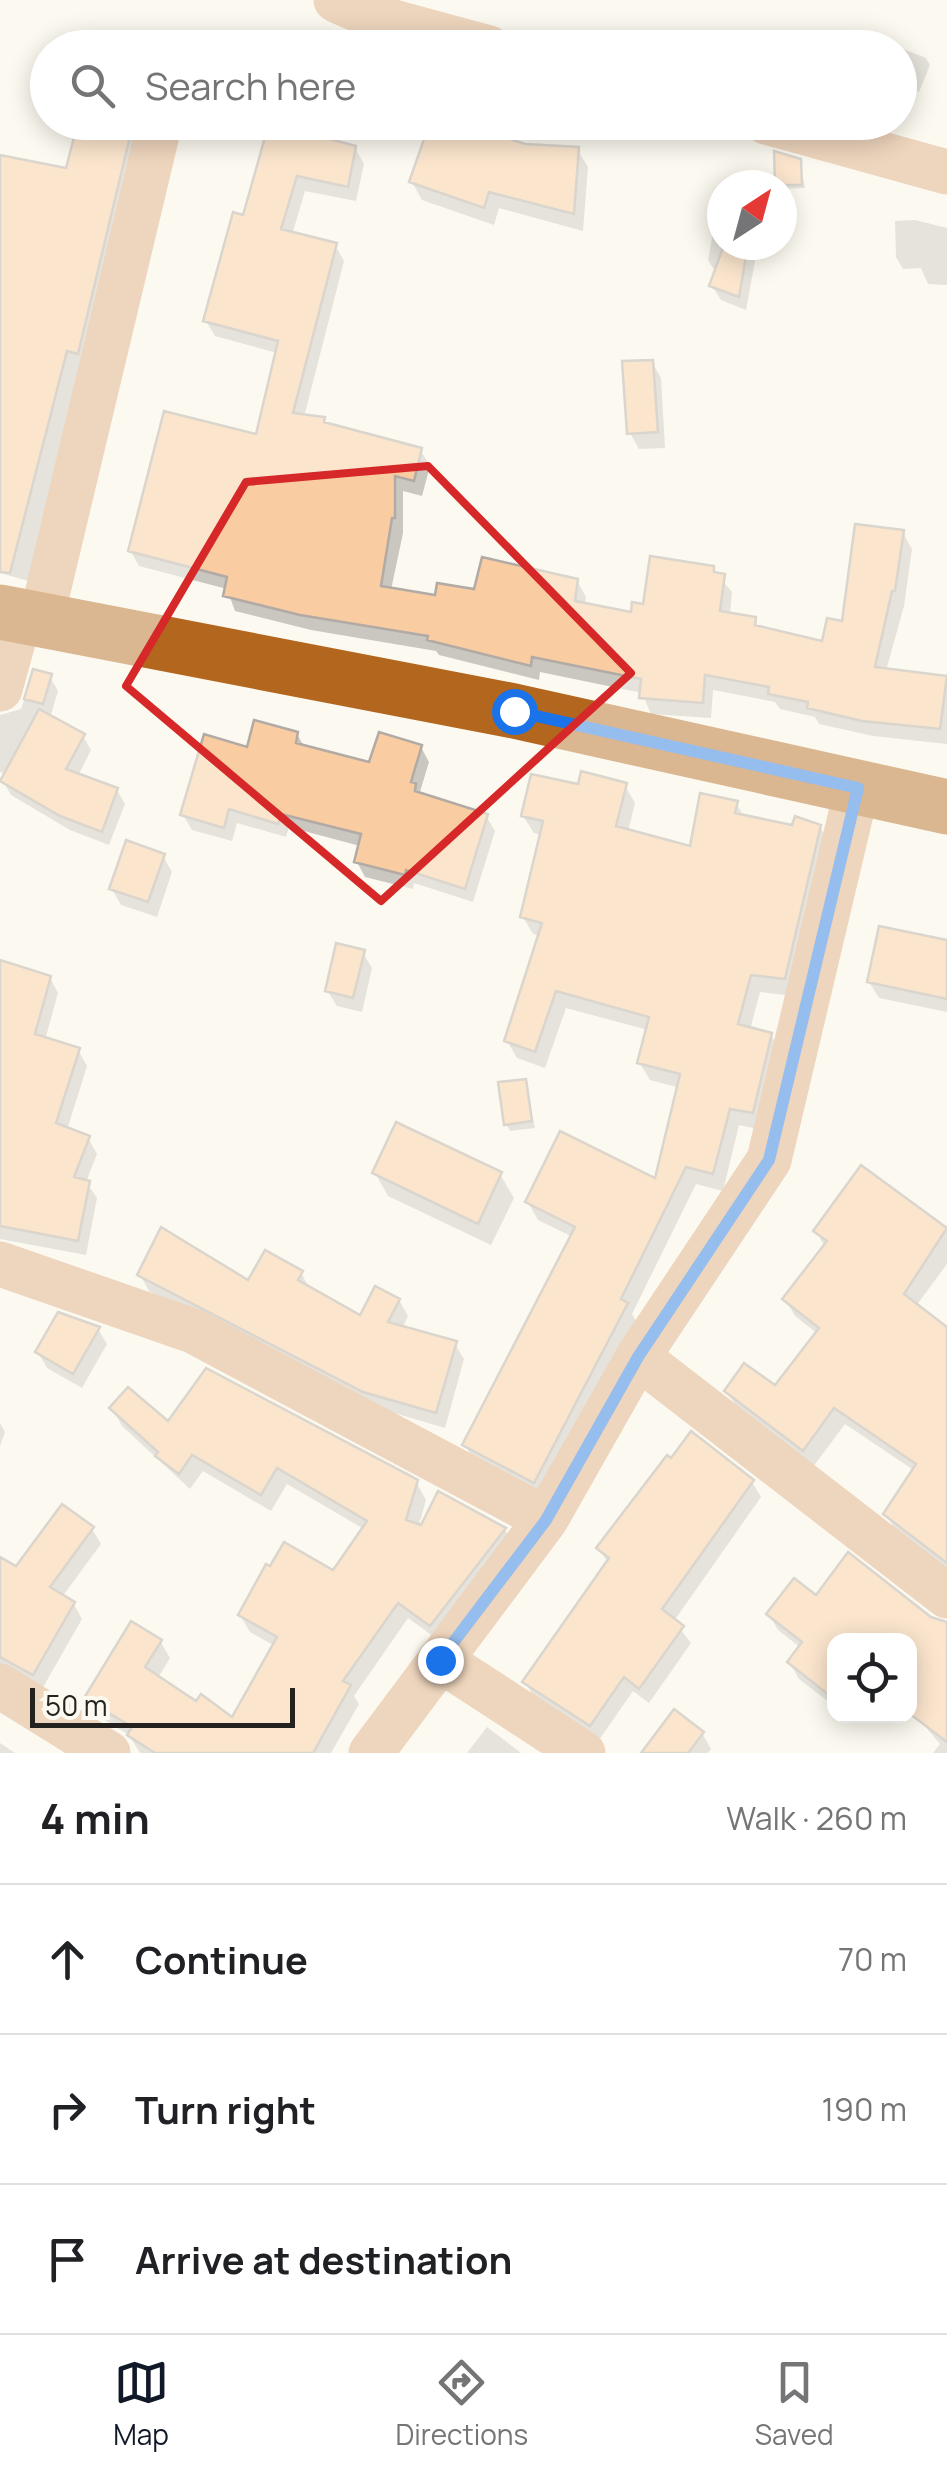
<!DOCTYPE html>
<meta charset="utf-8">
<style>
body{margin:0;font-family:Manrope,sans-serif;background:#f2f2f2;color:#202124}
.controls{position:absolute;right:30px;bottom:30px;display:grid;overflow:hidden;border-radius:20px;box-shadow:0 5px 25px #0003}
.controls button{width:90px;height:90px;display:grid;place-items:center;padding:0;border:0;border-bottom:2px solid #e0e0e0;background:#fff;color:#202124;font:50px sans-serif}
.compass{position:absolute;left:707px;top:170px;width:90px;height:90px;border-radius:50%;background:#fff;box-shadow:0 5px 25px #0003;rotate:36deg}
.scale{position:absolute;left:30px;bottom:25px;width:265px;box-sizing:border-box;padding-left:10px;border:5px solid #23221f;border-top:0;font-size:28px;line-height:35px;white-space:nowrap;color:#23221f;-webkit-text-stroke:8px #fcf9f0;paint-order:stroke}
.stop{position:absolute;width:30px;height:30px;margin:-22px;border:8px solid #1a73e8;border-radius:50%;background:#fff}
.stop.end{background:#1a73e8;border-color:#fff;box-shadow:0 2px 10px #0008}
.list{margin:0;padding:0;list-style:none}
h2{display:flex;justify-content:space-between;align-items:center;height:130px;margin:0;padding:0 40px;font-size:42px}
h2 small{font-size:32px;font-weight:400;color:#757577}
.list li{display:grid;grid-template-columns:65px 1fr auto;gap:30px;align-items:center;box-sizing:border-box;height:150px;padding:0 40px;border-top:2px solid #e0e0e0}
.list b{display:block;font-size:38px;white-space:nowrap}
.list em{font-size:32px;font-style:normal;color:#757577}
.icon{flex:none;width:55px;height:55px;fill:none;stroke:currentColor;stroke-width:2;stroke-linecap:round;stroke-linejoin:round}
.map{position:relative;flex:none;width:947px;height:1753px;overflow:hidden}
.search{position:absolute;background:#fff;box-shadow:0 5px 25px #0003;left:30px;right:30px;top:30px;height:110px;display:flex;align-items:center;gap:25px;box-sizing:border-box;padding:0 35px;border-radius:55px;color:#757577;font-size:38px}
.sheet{height:580px;background:#fff}
nav{display:flex;justify-content:space-around;align-items:center;box-sizing:border-box;height:140px;border-top:2px solid #e0e0e0;background:#fff;font-size:28px;color:#757577}
nav a{display:grid;justify-items:center;gap:5px}
nav .on{color:#111827}
.map>svg:first-child{display:block}
.shadow{fill:#0003}
.building{fill:#facca2;stroke:#b2aaa4;stroke-width:2.5}
.lines{fill:none;stroke-linecap:round;stroke-linejoin:round}
.minor{stroke:#dea87f;stroke-width:45}
.major{stroke:#b3661e;stroke-width:55}
.route{stroke:#1a73e8;stroke-width:12}
.marked{fill:none;stroke:#d62828;stroke-width:8;stroke-linejoin:round}
</style>
<div class="map">
<svg width="947" height="1753" viewBox="0 0 947 1753">
<rect width="100%" height="100%" fill="#fcf9f0"/>
<path class="shadow" d="M898,47L926,58L930,65L919,92L900,85Z
M81,122H150L29,581L0,573V157L68,171Z
M271,126L355,148L364,164L356,201L305,191L292,235L335,245L344,261L304,417L421,451L430,466L422,496L403,491V533L391,590L437,598L577,581L586,597L585,605L633,615L712,568L732,592L730,615L754,619L760,629L824,644L844,624L903,533L912,549L904,606L886,671L947,678V744L873,736L819,724L815,717L780,709L775,702L713,690L711,718L651,714L642,693L540,672L539,680L439,655L436,651L311,630L235,611L227,589L139,566L130,550L258,437L277,353L215,336L206,321L245,218Z
M524,145L577,149L588,167L583,231L499,208L494,225L422,200L412,182Z
M799,161L805,188L782,189L779,185Z
M722,184L729,185H722V245H758L746,310L721,300L712,286L716,273L708,260Z
M915,220L947,228V285L928,284L921,268L903,269L896,257L895,221Z
M652,362L661,378L665,448L639,449L630,433Z
M34,672L50,677L58,691L50,718L83,736L91,750L78,776L117,790L125,804L109,845L70,830L11,795L3,781L7,774L0,772V715L21,709Z
M297,734L305,748L371,765L421,747L429,762L419,795L486,816L495,831L473,902L414,883L413,889L365,877L357,862L360,846L289,827L286,837L237,823L232,841L192,830L183,815L249,750Z
M625,786L635,803L628,832L692,849L736,803L745,818L794,828L820,827L830,844L794,996L760,992L750,1030L771,1035L781,1052L762,1130L739,1125L723,1191L696,1184L632,1314L637,1322L544,1499L475,1462L465,1445L573,1237L538,1220L528,1202L656,1182L680,1088L650,1080L639,1062L648,1030L566,1008L545,1068L517,1058L507,1041L541,936L533,934L523,917L542,835L534,833L523,816L580,787Z
M163,856L172,872L157,917L121,905L112,889Z
M947,943V1012L879,998L869,982Z
M363,953L372,968L362,1012L337,1006L327,990Z
M0,963L50,978L58,993L45,1040L78,1050L87,1066L67,1130L88,1138L97,1154L86,1182L97,1198L86,1255L0,1239Z
M525,1081L535,1128L510,1131L506,1124Z
M862,1169L947,1231V1264L916,1306L947,1330V1570L896,1531L886,1514L915,1471L845,1424L813,1467L737,1408L727,1391L776,1389L818,1334L795,1316L785,1299L825,1247L816,1231Z
M375,1173L500,1174L514,1198L491,1245L388,1196Z
M301,1273L311,1291L361,1319L399,1300L408,1316L402,1329L455,1344L464,1359L445,1428L374,1407L149,1291L140,1275L249,1284Z
M98,1329L107,1344L82,1388L47,1368L38,1352Z
M112,1408L416,1482L426,1500L416,1535L505,1530L514,1546L441,1642L408,1618L354,1696L359,1704L331,1753H140L129,1735L97,1715L87,1698L160,1641L170,1658L158,1678L233,1720L275,1646L250,1632L240,1615L334,1574L364,1529L287,1484L271,1511L203,1471L190,1489L122,1426Z
M0,1423L5,1432L0,1446Z
M752,1482L761,1497L674,1621L691,1643L649,1703L633,1691L599,1740L534,1697L525,1682L608,1563L599,1548Z
M92,1529L101,1544L62,1597L73,1603L82,1619L42,1689L0,1664V1560L17,1570Z
M816,1598L947,1624V1753H933L940,1744L918,1718L927,1707L910,1694V1640H834V1706L799,1679L790,1663L801,1648L778,1630L769,1614Z
M487,1727L521,1753H467Z
M702,1733L711,1749L708,1753H644Z
M0,1743L15,1753H0Z"/>
<path class="building" d="M78,122L132,128L78,354L67,351L10,573L0,572V155L66,168Z
M430,122H462L525,144L579,147L574,214L489,192L484,208L409,182Z
M269,123L356,146L348,187L297,176L281,229L337,243L293,413L325,417L324,422L422,448L414,481L395,476V518H392L381,586L435,595L437,583L474,589L482,557L578,579L575,601L631,612L632,602L643,604L650,556L714,566V572L725,574L720,611L756,617L755,625L822,641L827,618L842,621L855,524L904,530L895,591H892L875,667L947,676L940,729L862,721L807,708L808,702L768,694L769,687L705,675L703,703L639,698L641,679L532,657L531,666L427,640L428,636L300,615L223,596L227,577L128,551L164,411L256,434L278,341L203,321L233,212L243,215Z
M774,151L801,159L802,185H775Z
M724,245H748L739,297L709,286Z
M653,360L658,432L627,434L622,361Z
M33,669L52,674L43,704L24,699Z
M39,709L85,734L66,769L118,788L102,832L60,816L0,781Z
M254,720L298,732L296,743L369,762L379,732L422,745L411,782L416,783L415,791L488,814L465,889L406,870L405,875L354,862L361,834L281,814L278,824L229,809L224,828L180,815L204,734L247,747Z
M581,771L627,783L616,826L690,846L700,793L738,801L735,813L792,825L795,816L821,825L785,979L751,975L738,1024L772,1033L753,1113L730,1109L713,1174L686,1167L621,1299L628,1303L534,1483L462,1445L575,1227L525,1202L560,1131L655,1178L680,1074L637,1063L649,1017L556,991L535,1052L504,1041L542,923L520,917L543,821L521,816L531,774L578,784Z
M126,840L165,854L148,902L109,889Z
M879,926L947,940V999L867,982Z
M336,943L365,950L353,998L325,991Z
M0,960L51,976L35,1034L80,1048L56,1123L90,1136L74,1177L90,1181L78,1241L0,1226Z
M526,1079L532,1121L504,1125L498,1082Z
M396,1122L502,1172L478,1224L372,1173Z
M861,1165L947,1228L904,1294L947,1327V1563L883,1514L916,1464L834,1408L803,1451L724,1391L744,1363L775,1385L819,1328L782,1299L827,1241L813,1231Z
M161,1227L248,1280L265,1250L303,1271L298,1280L360,1315L375,1286L400,1299L388,1322L457,1341L436,1413L363,1392L137,1275Z
M58,1312L100,1327L73,1374L35,1352Z
M206,1368L418,1480L406,1520L421,1525L438,1491L506,1528L430,1626L398,1603L343,1681L351,1685L313,1753H155L127,1735L132,1727L84,1698L131,1621L162,1640L145,1667L196,1701L201,1694L232,1717L277,1637L238,1615L266,1564L270,1566L284,1542L333,1570L367,1521L277,1468L261,1495L192,1455L179,1474L155,1456L158,1452L109,1408L128,1387L168,1421Z
M691,1431L754,1480L662,1609L684,1626L639,1689L624,1677L590,1726L522,1682L609,1558L596,1548L667,1455L671,1458Z
M62,1504L94,1527L50,1587L75,1602L33,1675L0,1657V1557L16,1566Z
M848,1552L931,1617L947,1622V1742L910,1714V1640H834V1699L787,1662L802,1642L766,1614L794,1578L816,1595Z
M674,1709L704,1732L688,1753H641Z"/>
<g class="lines">
<path class="minor" d="M336,0L375,17L489,48
M766,122L947,172
M41,620L160,122
M0,689L20,616
M0,1264L193,1331L546,1519
M638,1357L947,1596
M440,1660L583,1753
M0,1686L108,1753
M371,1753L546,1519L638,1357L769,1160L857,788"/>
<path class="major" d="M0,612L514,711L947,807"/>
</g>
<g class="lines">
<path class="route" d="M440,1660L546,1520L638,1357L769,1160L858,788L514,711"/>
</g>
<path d="M0 0H947V1753H0ZM428,466L631,673L381,901L126,686L246,482Z" fill="#fcf9f0" fill-opacity=".55" fill-rule="evenodd"/>
<path class="marked" d="M428,466L631,673L381,901L126,686L246,482Z"/>
</svg>
<div class="controls">
<button><svg class="icon" aria-label="locate" viewBox="0 0 24 24"><circle cx="12" cy="12" r="6"/><path d="M12 2v4M12 18v4M2 12h4M18 12h4"/></svg></button>
</div>
<svg class="compass" viewBox="-18 -18 36 36"><path d="M0-13l5 13h-10z" fill="#e53935"/><path d="M0 13l5-13h-10z" fill="#757577"/></svg>
<div class="scale">50 m</div>
<div class="stop" style="left:514px;top:711px"></div>
<div class="stop end" style="left:440px;top:1660px"></div>
<div class="search"><svg class="icon" aria-label="search" viewBox="0 0 24 24"><circle cx="10" cy="10" r="6"/><path d="M15 15l6 6"/></svg>Search here</div>
</div>
<section class="sheet">
<h2>4 min<small>Walk · 260 m</small></h2>
<ul class="list">
<li><svg class="icon" aria-label="ahead" viewBox="0 0 24 24"><path d="M12 20V5M6 11l6-6 6 6"/></svg><div><b>Continue</b></div><em>70 m</em></li>
<li><svg class="icon" aria-label="right" viewBox="0 0 24 24"><path d="M7 20v-9h11M14 6l5 5-5 5"/></svg><div><b>Turn right</b></div><em>190 m</em></li>
<li><svg class="icon" aria-label="arrive" viewBox="0 0 24 24"><path d="M6 21V4h12l-3 4 3 4H6"/></svg><div><b>Arrive at destination</b></div></li>
</ul>
</section>
<nav>
<a class="on"><svg class="icon" aria-label="map" viewBox="0 0 24 24"><path d="M3 6l6-2 6 2 6-2v14l-6 2-6-2-6 2zM9 4v14M15 6v14"/></svg>Map</a>
<a><svg class="icon" aria-label="directions" viewBox="0 0 24 24"><path d="M12 3l9 9-9 9-9-9zM9 14v-3h6M13 9l2 2-2 2"/></svg>Directions</a>
<a><svg class="icon" aria-label="saved" viewBox="0 0 24 24"><path d="M7 4h10v16l-5-4-5 4z"/></svg>Saved</a>
</nav>
